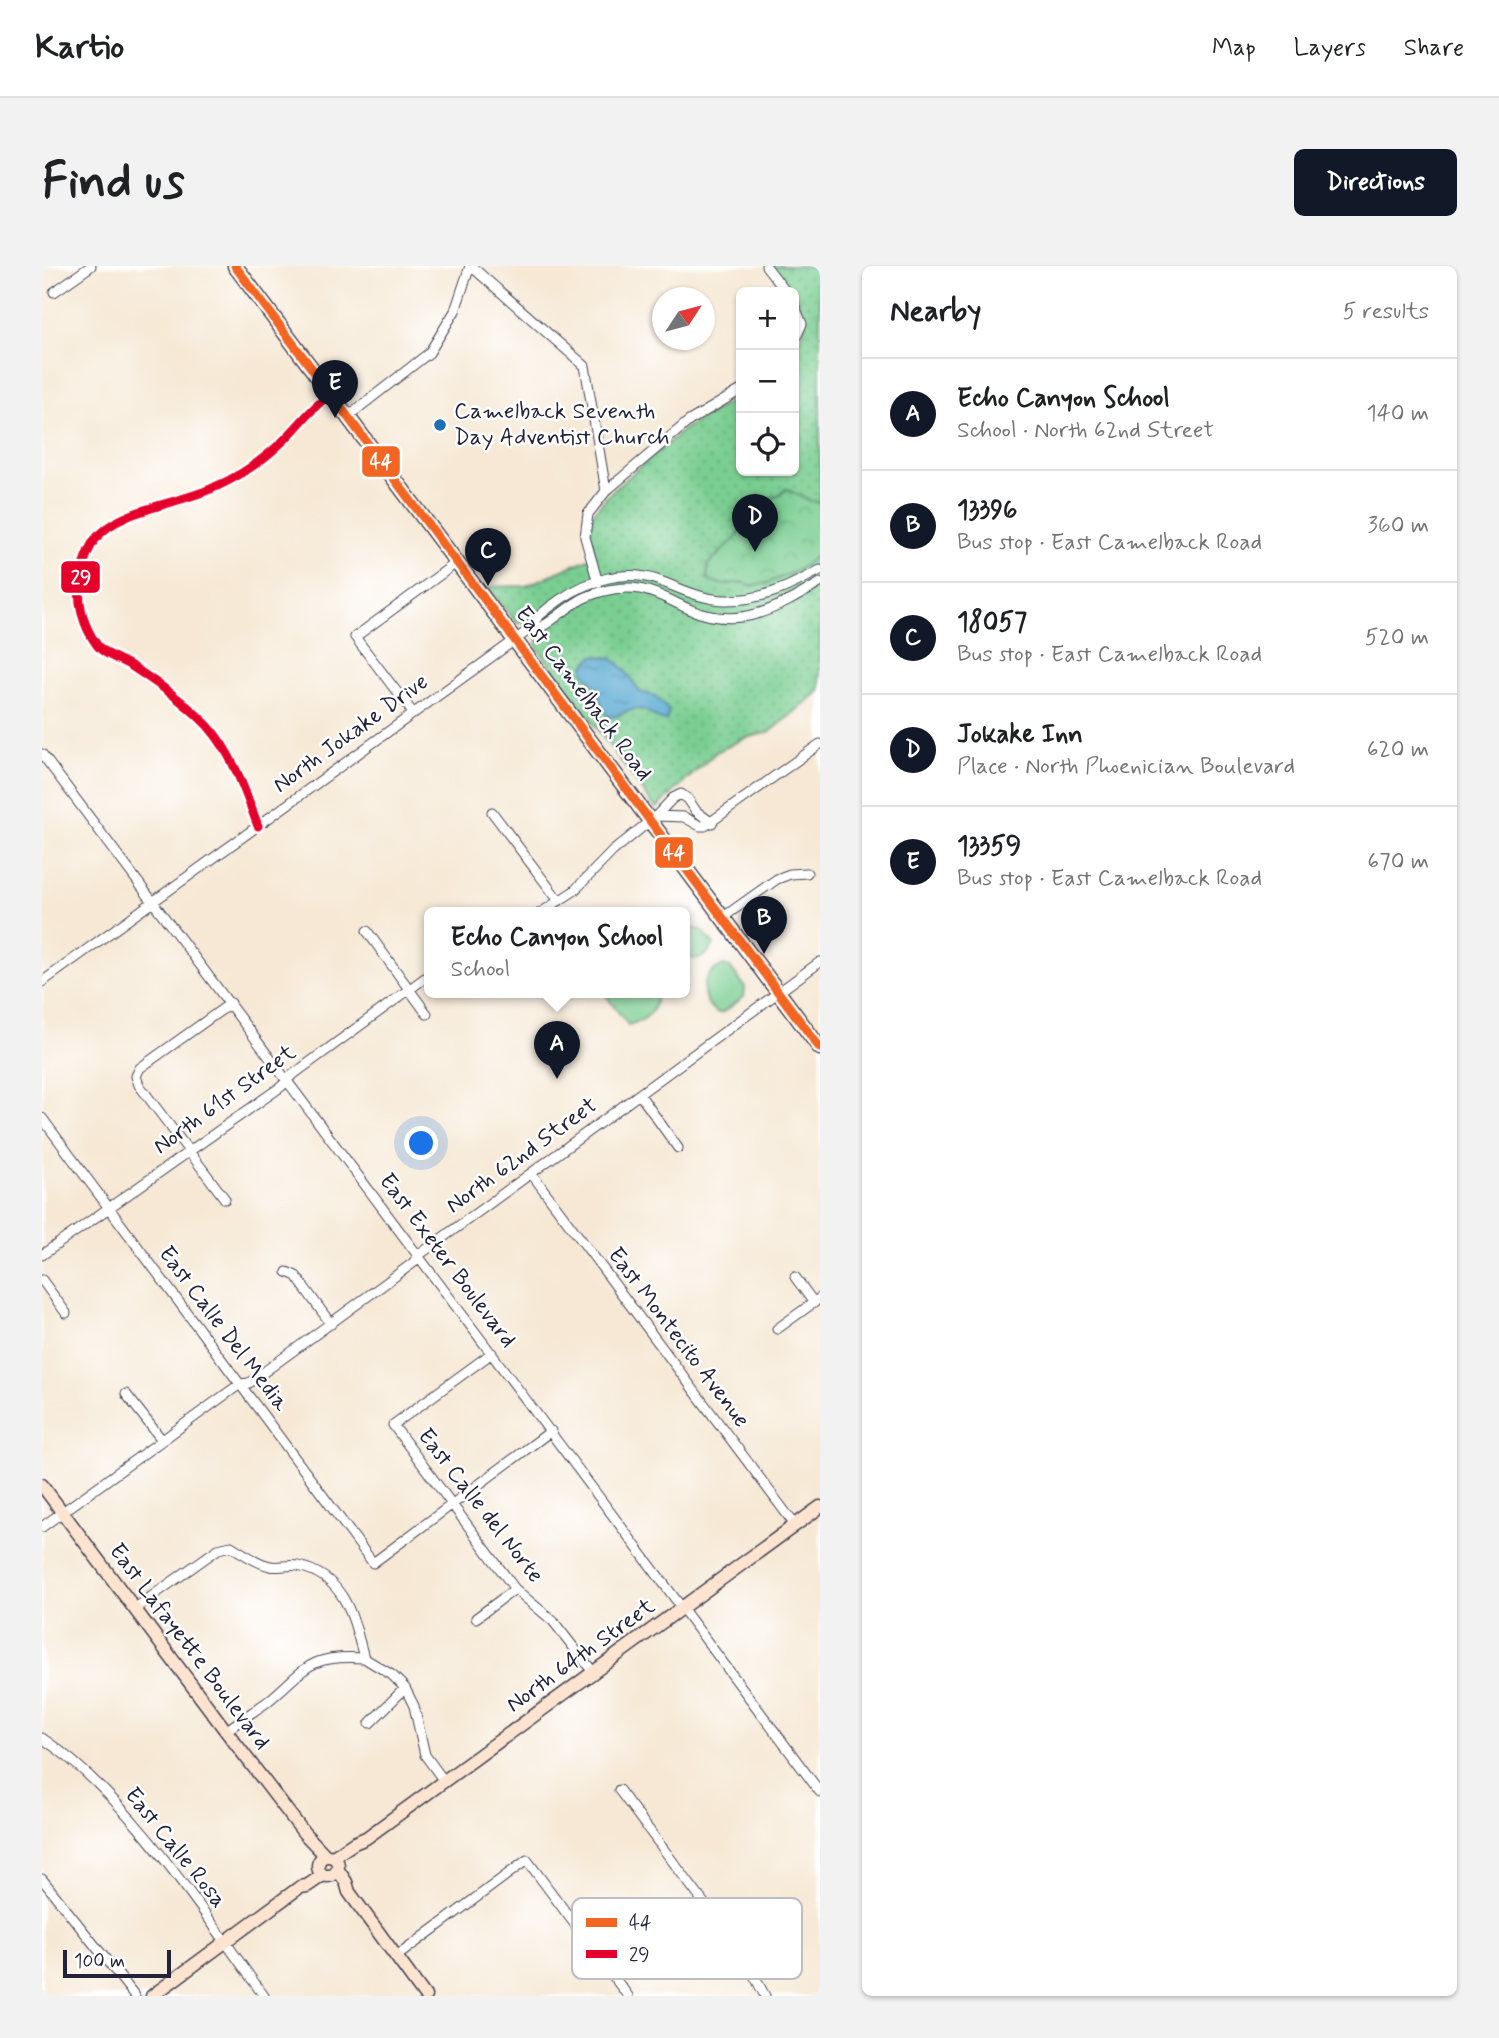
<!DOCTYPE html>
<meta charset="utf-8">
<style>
body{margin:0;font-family:Mynerve,sans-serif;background:#f2f2f2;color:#202124}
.controls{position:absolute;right:21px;top:21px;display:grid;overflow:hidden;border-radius:10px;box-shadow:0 2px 5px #0004}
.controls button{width:63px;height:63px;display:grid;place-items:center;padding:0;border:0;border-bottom:2px solid #e0e0e0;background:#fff;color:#202124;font:35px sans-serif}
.compass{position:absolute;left:610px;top:21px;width:63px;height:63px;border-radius:50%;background:#fff;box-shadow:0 2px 5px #0004;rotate:54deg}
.scale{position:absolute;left:21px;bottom:18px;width:108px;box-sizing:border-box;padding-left:7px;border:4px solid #22223b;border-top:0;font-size:19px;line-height:24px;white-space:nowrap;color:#22223b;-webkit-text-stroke:5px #fff;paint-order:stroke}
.you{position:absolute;left:380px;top:878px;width:24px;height:24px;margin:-18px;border:5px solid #fff;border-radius:50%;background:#1a73e8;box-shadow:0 0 0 10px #1a73e833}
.badge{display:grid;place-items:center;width:46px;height:46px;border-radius:50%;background:#111827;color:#fff;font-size:23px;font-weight:700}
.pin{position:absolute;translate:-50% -58px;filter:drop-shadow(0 2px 4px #0008)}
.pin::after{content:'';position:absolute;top:37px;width:24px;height:21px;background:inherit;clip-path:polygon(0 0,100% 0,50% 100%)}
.popup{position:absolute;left:382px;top:641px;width:266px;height:91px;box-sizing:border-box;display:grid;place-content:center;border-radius:10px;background:#fff;filter:drop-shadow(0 2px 5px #0005);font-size:23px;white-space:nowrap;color:#757577}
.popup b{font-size:26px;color:#202124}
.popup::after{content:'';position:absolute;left:50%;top:100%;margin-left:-14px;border:14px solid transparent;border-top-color:#fff}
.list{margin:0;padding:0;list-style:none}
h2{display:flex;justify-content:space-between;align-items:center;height:91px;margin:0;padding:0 28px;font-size:30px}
h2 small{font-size:23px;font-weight:400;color:#757577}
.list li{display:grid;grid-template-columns:46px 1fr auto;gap:21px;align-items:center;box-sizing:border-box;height:112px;padding:0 28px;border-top:2px solid #e0e0e0}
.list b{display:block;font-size:26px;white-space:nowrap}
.list p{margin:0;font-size:23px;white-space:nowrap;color:#757577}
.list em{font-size:23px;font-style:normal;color:#757577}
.icon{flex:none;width:38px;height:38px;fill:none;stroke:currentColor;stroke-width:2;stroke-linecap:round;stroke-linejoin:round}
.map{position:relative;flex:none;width:778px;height:1730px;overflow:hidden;border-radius:10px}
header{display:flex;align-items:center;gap:42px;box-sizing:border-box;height:98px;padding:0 35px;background:#fff;border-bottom:2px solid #e0e0e0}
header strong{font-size:33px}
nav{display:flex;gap:38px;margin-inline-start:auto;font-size:24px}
.intro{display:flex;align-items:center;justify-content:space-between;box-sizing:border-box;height:168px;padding:0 42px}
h1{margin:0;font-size:49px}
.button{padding:18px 32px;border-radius:10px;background:#111827;color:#fff;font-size:24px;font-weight:700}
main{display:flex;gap:42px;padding:0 42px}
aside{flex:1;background:#fff;border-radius:10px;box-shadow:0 2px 5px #0004}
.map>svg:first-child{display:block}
.grass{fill:url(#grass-dots);stroke:#4e7866;stroke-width:2}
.park{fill:url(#park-crowns);stroke:#4e7866;stroke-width:2}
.pitch{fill:#7ace92;stroke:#4e7866;stroke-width:2}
.water{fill:url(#water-ripples);stroke:#3c6586;stroke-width:2}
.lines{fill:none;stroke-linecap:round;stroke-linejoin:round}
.street-casing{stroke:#424052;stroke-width:11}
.secondary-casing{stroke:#424052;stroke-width:15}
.primary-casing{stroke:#424052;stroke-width:17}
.street{stroke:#fff;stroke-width:9}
.secondary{stroke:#fde4d0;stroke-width:12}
.primary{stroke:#f9bc8a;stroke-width:14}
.bus-1-casing{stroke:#fff;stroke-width:14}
.bus-2-casing{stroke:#fff;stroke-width:14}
.bus-1{stroke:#f26522;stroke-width:9}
.bus-2{stroke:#e4002b;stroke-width:9}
.poi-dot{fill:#1f6fb2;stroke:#fff;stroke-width:2.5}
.labels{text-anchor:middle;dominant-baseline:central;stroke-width:5;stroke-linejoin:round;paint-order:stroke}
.poi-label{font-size:23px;fill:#22223b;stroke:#fff;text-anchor:start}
.street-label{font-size:23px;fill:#22223b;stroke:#fff}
.key{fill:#fff;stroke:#bdbdc4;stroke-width:2}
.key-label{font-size:19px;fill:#22223b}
.line-badge{stroke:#fff;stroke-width:2.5}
.badge-label{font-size:19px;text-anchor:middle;font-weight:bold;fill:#fff}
</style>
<header>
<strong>Kartio</strong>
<nav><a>Map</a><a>Layers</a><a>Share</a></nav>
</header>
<div class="intro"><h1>Find us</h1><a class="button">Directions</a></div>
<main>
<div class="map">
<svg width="778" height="1730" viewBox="0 0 778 1730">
<defs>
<pattern id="grass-dots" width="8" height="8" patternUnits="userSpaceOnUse" patternTransform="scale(1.75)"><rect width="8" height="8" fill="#7ace92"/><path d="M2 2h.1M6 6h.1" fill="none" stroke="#69b17f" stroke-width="1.8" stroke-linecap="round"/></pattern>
<pattern id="park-crowns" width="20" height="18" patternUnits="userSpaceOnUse" patternTransform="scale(1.75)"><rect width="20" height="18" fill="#7ace92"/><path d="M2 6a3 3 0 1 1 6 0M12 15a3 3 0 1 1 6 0" fill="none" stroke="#69b17f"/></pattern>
<pattern id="water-ripples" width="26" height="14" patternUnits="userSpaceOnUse" patternTransform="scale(1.75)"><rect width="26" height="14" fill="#56a8d1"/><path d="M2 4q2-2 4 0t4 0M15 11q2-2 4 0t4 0" fill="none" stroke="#4788ab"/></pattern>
</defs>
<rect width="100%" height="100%" fill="#fff"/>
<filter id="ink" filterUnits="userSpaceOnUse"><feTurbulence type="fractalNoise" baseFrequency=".0143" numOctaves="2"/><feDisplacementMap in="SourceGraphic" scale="14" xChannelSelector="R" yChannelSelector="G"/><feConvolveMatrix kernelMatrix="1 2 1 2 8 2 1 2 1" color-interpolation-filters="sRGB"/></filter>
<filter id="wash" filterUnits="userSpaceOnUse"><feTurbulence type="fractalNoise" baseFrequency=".00686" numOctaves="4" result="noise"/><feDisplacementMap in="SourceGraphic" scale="28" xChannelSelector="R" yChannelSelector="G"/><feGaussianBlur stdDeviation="1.57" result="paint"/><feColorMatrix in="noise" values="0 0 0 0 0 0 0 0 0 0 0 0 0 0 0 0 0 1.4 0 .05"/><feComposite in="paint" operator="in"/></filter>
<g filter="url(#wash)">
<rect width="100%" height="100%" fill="#f6e8d4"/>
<path class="grass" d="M729,0H778V425L728,466L703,472L674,486L614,543L495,381L496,372L481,355L475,357L445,321L484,320L553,290L548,270L549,254L552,246L568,227L642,163L699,129V205H752V82C773,57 757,49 752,26H749Z"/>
<path class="park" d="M744,223L768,235L778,236V287L754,305L725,317L710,320L700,316L681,319L665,313L666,298L695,271L707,245L718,235L736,230Z"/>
<path class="pitch" d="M651,662L660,664L672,679C664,691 656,696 643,690V667Z
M682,700L688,701L703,721L702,731L681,746L676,747C655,735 658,706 682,700Z
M566,727H614C614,746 604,755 586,759L565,731Z"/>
<path class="water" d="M551,390L570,392L582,403L598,426L613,430L627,444L624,455C612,455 608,443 597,443C586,442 578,451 567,451L560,442L556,424L542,406V400Z"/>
</g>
<g filter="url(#ink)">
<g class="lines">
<g class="street-casing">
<path id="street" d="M429,0L543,100L564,225
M724,0L744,26
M12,26L49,0
M752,38L760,58L752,76
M305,151L387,87L413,45L428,0
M556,317L543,271L546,248L564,225L647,155L699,124
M484,366C493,351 505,343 519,333C547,314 582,303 615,314C638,322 657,333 682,334C719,335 747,321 778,304
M371,447L313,371L414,297
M0,488L778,1526
M450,546L517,635
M614,550L642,551L658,560H663L778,478
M216,560C203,525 191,488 166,460C143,436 118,419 91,401C80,394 62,389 55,379C41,360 35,336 38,314C41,297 47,277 60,266C86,242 140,237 173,221C196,211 221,194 239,177C256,161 269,142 288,128
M498,647L532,625L571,585L614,550L631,532L639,528L646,533L654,545L670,557
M680,652L735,613L748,608L765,607
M325,665L385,748
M0,716L484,366C505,362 517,347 535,336C549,327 569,322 586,322C608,322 627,334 647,343C697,365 736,342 778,317
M598,829L636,882
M0,852L331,1297L509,1165
M489,907L753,1259
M183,933L97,819L94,810L98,802L189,737
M0,989L240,820L245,813L387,709
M245,1006L254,1010L289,1058
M753,1011L772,1037
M0,1014L24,1047
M735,1063L778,1032
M450,1087L351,1159L473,1323L511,1355L551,1406
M84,1128L120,1174
M0,1261L198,1118L207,1117L371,997L377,989L778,696
M92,1343L176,1283L189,1280C201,1287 214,1297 228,1300C237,1302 247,1298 256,1300C303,1310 311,1351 322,1392L350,1409L363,1422L372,1440L383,1489L402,1515
M434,1352L473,1323
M328,1457L363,1422
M184,1465C197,1455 211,1446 225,1436C264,1404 265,1388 322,1392
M0,1472C87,1530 161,1646 222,1730
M577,1524L701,1689L723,1730
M0,1613L93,1730
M354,1691L485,1594L586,1730"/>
</g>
<g class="secondary-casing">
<path id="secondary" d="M0,1219L184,1465L262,1567L284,1590
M276 1600a10 10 0 1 1 20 0a10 10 0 1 1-20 0Z
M291,1591L312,1577L324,1572L778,1241
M296,1604L304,1616L307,1626L383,1730
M110,1730L258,1621L265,1620L281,1609"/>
</g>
<g class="primary-casing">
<path id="primary" d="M193,0L778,782"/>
</g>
<use href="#street" class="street"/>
<use href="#secondary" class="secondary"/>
<use href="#primary" class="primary"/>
<g class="bus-1-casing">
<path id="bus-1" d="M193,0L778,782"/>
</g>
<g class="bus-2-casing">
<path id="bus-2" d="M216,560C203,525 191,488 166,460C143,436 118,419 91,401C80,394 62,389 55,379C41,360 35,336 38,314C41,297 47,277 60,266C86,242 140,237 173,221C196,211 221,194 239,177C256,161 269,142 288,128"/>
</g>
<use href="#bus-1" class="bus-1"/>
<use href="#bus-2" class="bus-2"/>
</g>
</g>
<circle class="poi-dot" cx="398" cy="159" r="7"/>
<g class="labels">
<g class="poi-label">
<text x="412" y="146">Camelback Seventh<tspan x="412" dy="26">Day Adventist Church</tspan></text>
</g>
<g class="street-label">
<text transform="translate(541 428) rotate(53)">East Camelback Road</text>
<text transform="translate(309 468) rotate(-36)">North Jokake Drive</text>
<text transform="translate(183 834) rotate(-36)">North 61st Street</text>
<text transform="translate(480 890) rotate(-36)">North 62nd Street</text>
<text transform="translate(405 995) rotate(53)">East Exeter Boulevard</text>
<text transform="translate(181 1063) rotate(53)">East Calle Del Media</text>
<text transform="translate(636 1072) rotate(53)">East Montecito Avenue</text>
<text transform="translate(438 1240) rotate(52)">East Calle del Norte</text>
<text transform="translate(147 1381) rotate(53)">East Lafayette Boulevard</text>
<text transform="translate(539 1390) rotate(-36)">North 64th Street</text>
<text transform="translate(133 1582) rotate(51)">East Calle Rosa</text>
</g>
</g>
<rect x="530" y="1632" width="230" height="81" rx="10" class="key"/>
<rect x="544" y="1652" width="31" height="9" fill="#f26522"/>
<rect x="544" y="1684" width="31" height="8" fill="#e4002b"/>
<g class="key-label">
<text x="587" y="1663">44</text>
<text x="587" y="1695">29</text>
</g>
<g class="line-badge">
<rect x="319" y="179" width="40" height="33" rx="7" fill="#f26522"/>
<rect x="18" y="294" width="41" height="34" rx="7" fill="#e4002b"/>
<rect x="612" y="570" width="40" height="33" rx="7" fill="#f26522"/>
</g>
<g class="badge-label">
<text x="339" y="202">44</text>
<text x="39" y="318">29</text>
<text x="632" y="593">44</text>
</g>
</svg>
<div class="controls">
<button>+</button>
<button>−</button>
<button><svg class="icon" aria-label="locate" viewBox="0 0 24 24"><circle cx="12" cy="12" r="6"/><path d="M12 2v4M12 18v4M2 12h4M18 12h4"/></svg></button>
</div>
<svg class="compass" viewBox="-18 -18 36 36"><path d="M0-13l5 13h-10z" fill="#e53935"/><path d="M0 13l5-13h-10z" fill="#757577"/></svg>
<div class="scale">100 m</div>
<div class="you"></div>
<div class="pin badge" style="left:515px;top:813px">A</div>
<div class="popup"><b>Echo Canyon School</b>School</div>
<div class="pin badge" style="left:722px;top:688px">B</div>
<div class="pin badge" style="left:446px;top:320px">C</div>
<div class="pin badge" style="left:713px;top:286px">D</div>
<div class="pin badge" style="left:293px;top:152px">E</div>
</div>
<aside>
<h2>Nearby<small>5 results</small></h2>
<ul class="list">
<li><span class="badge">A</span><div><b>Echo Canyon School</b><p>School · North 62nd Street</p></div><em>140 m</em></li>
<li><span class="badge">B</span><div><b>13396</b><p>Bus stop · East Camelback Road</p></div><em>360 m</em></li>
<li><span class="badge">C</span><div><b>18057</b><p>Bus stop · East Camelback Road</p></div><em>520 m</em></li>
<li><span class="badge">D</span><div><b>Jokake Inn</b><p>Place · North Phoenician Boulevard</p></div><em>620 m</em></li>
<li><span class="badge">E</span><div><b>13359</b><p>Bus stop · East Camelback Road</p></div><em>670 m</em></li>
</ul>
</aside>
</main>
